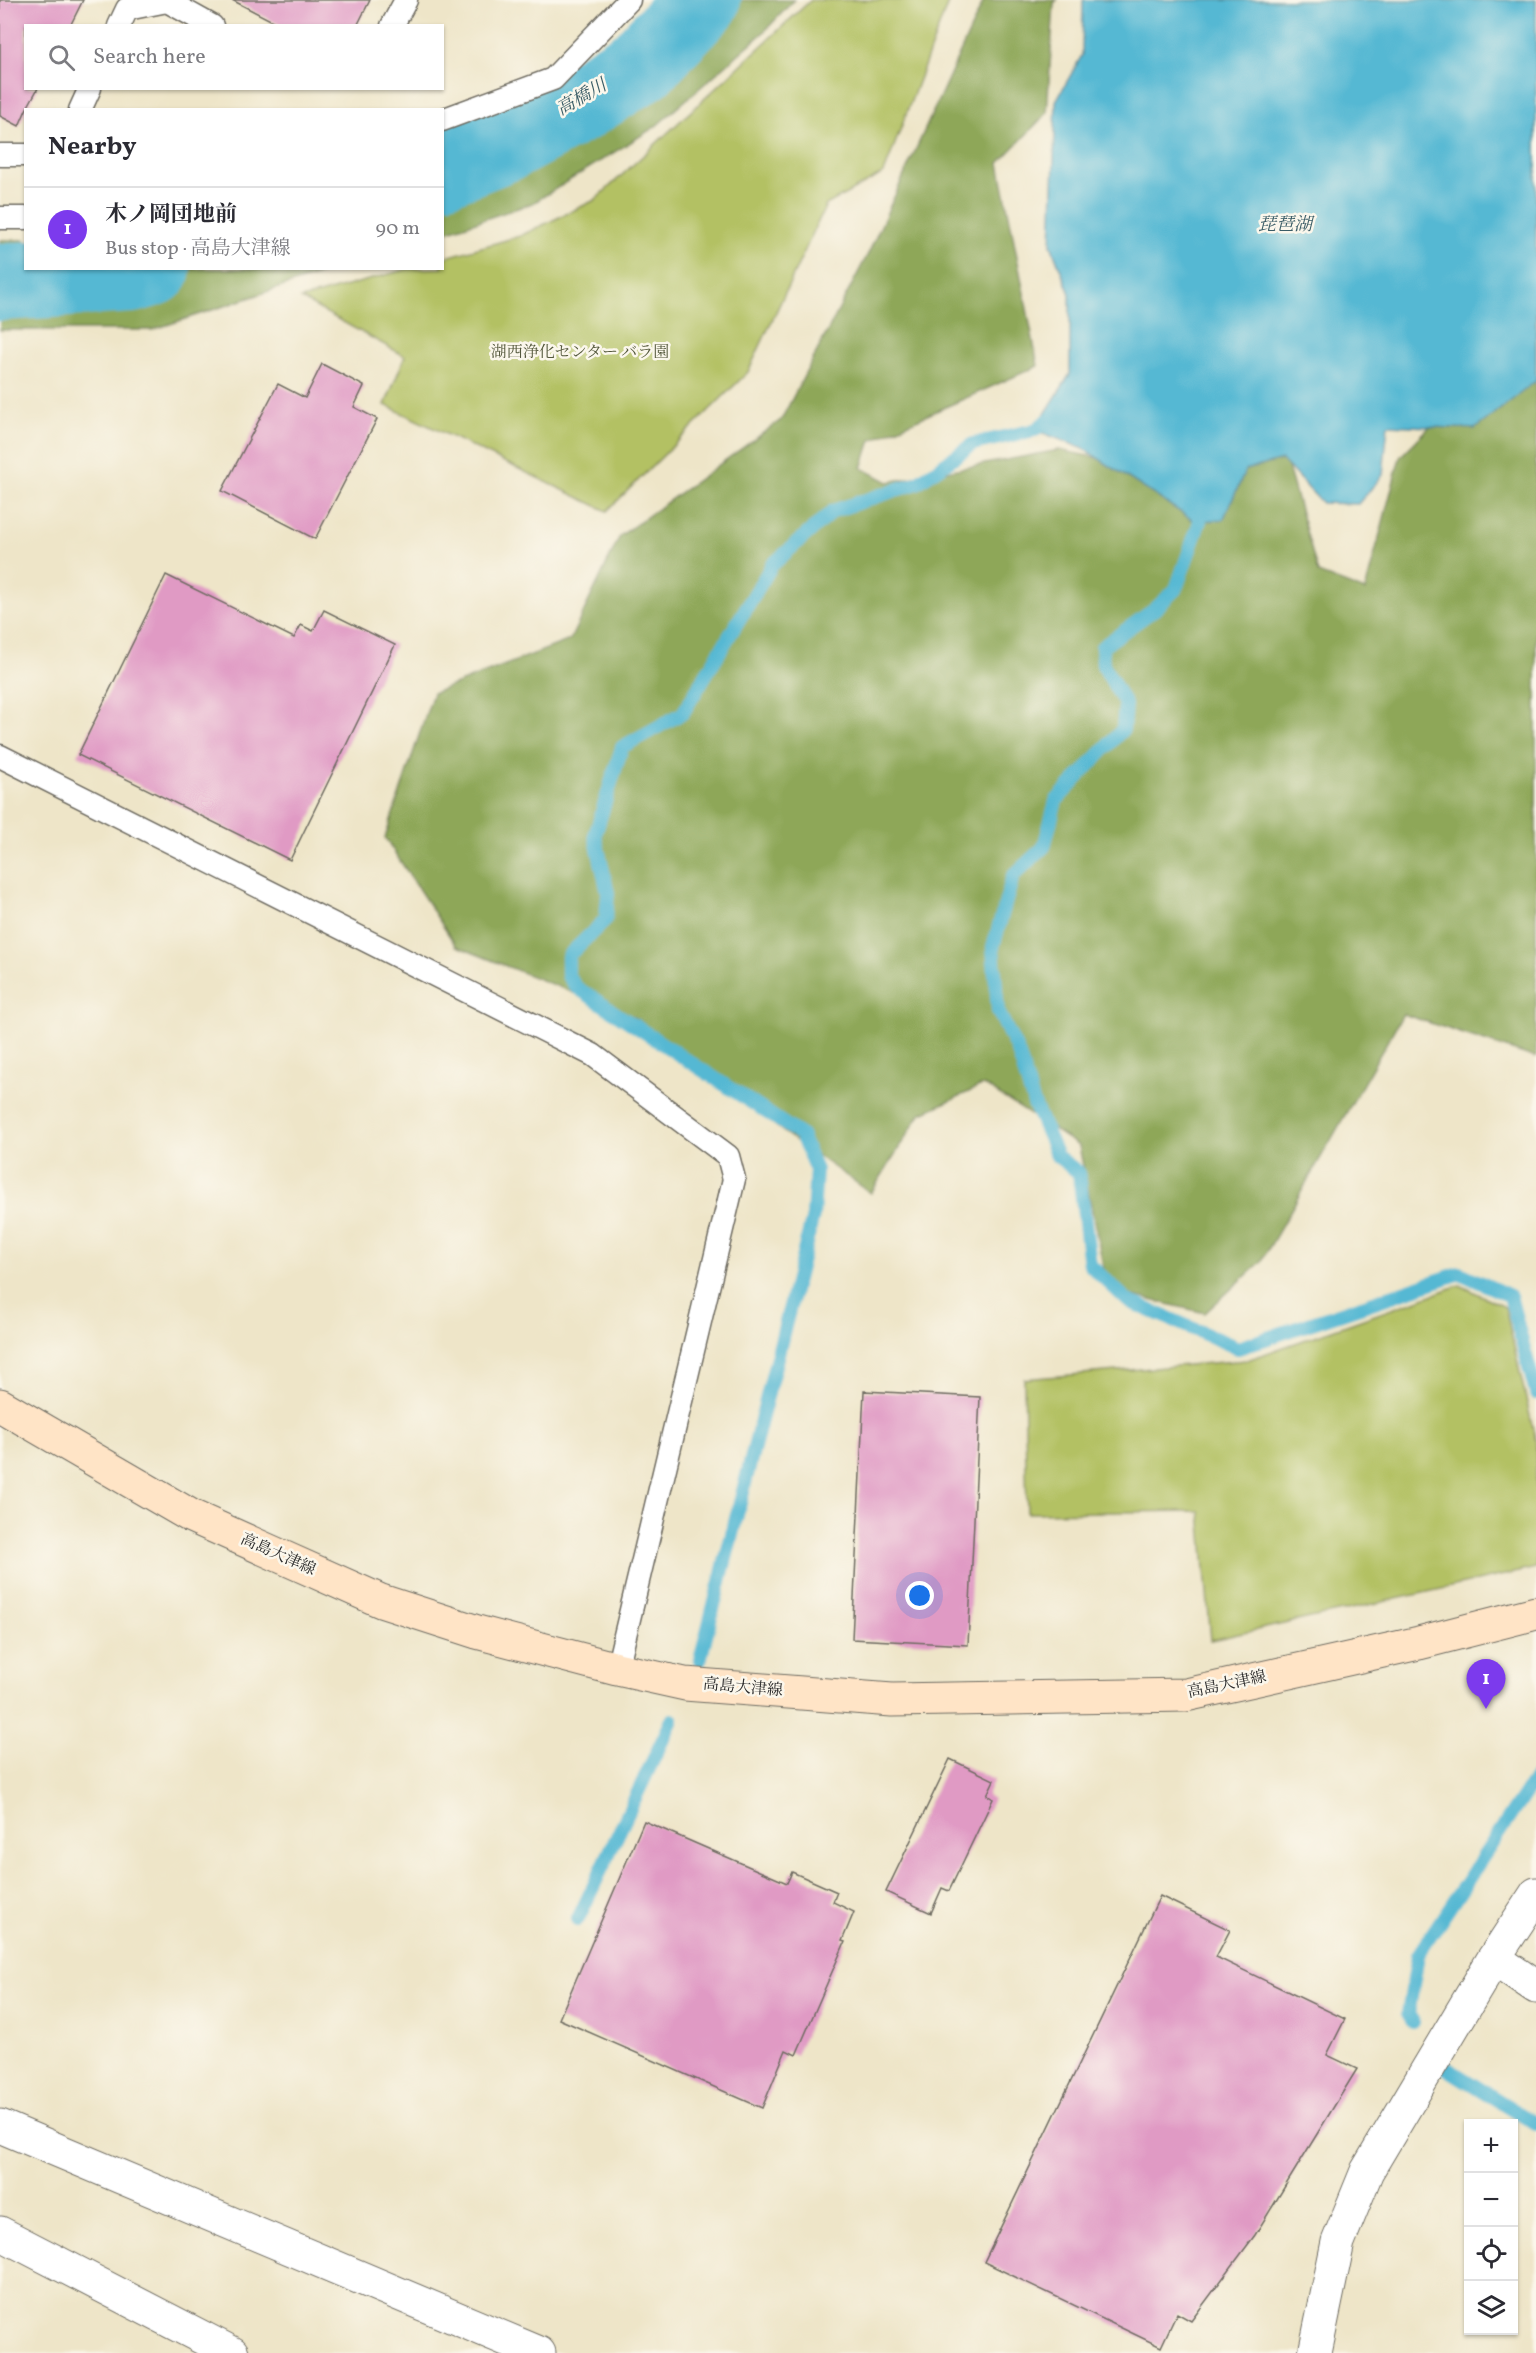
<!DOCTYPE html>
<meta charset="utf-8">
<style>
body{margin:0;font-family:Vollkorn,"Noto Serif JP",serif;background:#f7f7f7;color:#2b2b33}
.controls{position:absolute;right:18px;bottom:18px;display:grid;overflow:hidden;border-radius:0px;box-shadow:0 2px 4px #0004}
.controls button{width:54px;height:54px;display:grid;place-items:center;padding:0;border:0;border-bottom:2px solid #e1e1e2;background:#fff;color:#2b2b33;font:30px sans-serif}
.you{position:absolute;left:920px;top:1596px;width:21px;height:21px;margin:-15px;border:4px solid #fff;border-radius:50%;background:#1a73e8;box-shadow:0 0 0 9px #1a73e833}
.badge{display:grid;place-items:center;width:39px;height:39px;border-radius:50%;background:#7c3aed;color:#fff;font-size:20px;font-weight:700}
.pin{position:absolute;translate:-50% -50px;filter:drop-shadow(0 2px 3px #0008)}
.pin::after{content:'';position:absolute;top:32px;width:21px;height:18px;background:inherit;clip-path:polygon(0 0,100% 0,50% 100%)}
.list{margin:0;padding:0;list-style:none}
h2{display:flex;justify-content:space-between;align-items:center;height:78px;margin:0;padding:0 24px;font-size:26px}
h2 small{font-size:20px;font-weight:400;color:#7c7c81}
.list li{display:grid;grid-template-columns:39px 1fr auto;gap:18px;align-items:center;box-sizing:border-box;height:84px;padding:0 24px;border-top:2px solid #e1e1e2}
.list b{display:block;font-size:22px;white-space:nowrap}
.list p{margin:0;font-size:20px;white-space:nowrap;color:#7c7c81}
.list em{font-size:20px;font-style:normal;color:#7c7c81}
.icon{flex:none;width:33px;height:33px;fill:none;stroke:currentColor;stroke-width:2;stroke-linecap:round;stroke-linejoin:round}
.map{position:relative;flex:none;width:1536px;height:2353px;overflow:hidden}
.search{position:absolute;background:#fff;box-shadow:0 2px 4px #0004;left:24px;top:24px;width:420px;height:66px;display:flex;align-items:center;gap:15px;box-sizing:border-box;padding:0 21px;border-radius:0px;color:#7c7c81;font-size:22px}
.panel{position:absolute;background:#fff;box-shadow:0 2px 4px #0004;left:24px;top:108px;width:420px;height:162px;border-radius:0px}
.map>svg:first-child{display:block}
.green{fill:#b3c163;stroke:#6f7647;stroke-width:1.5}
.forest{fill:#8ea759;stroke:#5c6942;stroke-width:1.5}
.water{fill:#55b8d3;stroke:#40727f;stroke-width:1.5}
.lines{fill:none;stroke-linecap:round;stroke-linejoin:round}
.stream{stroke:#55b8d3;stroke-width:14}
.river{stroke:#55b8d3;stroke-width:78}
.building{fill:#e09ac4}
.lane-casing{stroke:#6f6c62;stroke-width:25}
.street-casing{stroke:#6f6c62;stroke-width:35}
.secondary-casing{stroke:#6f6c62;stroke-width:35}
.lane{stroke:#fff;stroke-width:22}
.street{stroke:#fff;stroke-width:33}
.secondary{stroke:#ffe4c6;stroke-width:33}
.labels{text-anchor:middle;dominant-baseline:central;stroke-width:5;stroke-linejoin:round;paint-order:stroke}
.park-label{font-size:16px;fill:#54583c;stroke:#fbf7ec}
.street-label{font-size:16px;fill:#2b2b2b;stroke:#fbf7ec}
.water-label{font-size:18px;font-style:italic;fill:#3a5c66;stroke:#fbf7ec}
</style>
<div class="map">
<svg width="1536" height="2353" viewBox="0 0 1536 2353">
<rect width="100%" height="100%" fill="#fbf7ec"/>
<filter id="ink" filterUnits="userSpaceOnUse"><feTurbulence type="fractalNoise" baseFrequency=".0167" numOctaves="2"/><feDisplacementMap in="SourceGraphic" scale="12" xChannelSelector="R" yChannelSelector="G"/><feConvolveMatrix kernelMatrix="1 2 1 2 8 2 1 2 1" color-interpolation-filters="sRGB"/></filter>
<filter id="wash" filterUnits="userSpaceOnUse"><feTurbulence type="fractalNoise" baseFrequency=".008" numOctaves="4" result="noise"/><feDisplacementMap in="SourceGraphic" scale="24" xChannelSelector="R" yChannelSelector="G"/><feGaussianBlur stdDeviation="1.35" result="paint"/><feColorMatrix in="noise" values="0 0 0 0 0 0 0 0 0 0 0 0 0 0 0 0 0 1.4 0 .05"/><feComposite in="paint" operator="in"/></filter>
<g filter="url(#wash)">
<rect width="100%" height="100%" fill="#eee5c8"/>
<path class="green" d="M811,0H949L884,173L826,205L748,372L607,511L385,405L405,356L301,299L407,269L442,268L443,258L520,236L595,200Z
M1460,1285L1505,1307L1536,1442V1568L1211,1640L1200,1511L1027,1513L1024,1379L1247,1360Z"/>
<path class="forest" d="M661,0H794L764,32L655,127L533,203L443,233V138L558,99Z
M984,0H1057L1054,3L1047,113L999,163L1038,366L871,440L862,468L888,482L1059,450L1157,470L1227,442L1286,460L1318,573L1365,591L1400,457L1493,363L1536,314V1058L1403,1014L1261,1262L1205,1313L1108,1290L1079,1146L984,1085L920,1114L871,1193L789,1136L634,1017L456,946L385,838L433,693L570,640L620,536L781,420L869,252Z
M0,240H25L26,268L336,269L152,330H0Z"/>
<path class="water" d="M1083,0H1536V381L1475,429L1388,425L1383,475L1358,504L1322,503L1282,460L1246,470L1223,520L1194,521L1084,449L1035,430L1070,374V294L1051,245L1056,101L1082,55Z"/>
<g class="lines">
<path class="stream" d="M1200,521L1176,589L1155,609L1102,647L1103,665L1125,704L1123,729L1056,801L1044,847L1013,876L993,947L998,1011L1018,1052L1034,1104L1057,1156L1079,1173L1090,1265L1128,1301L1238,1348L1460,1273L1510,1296L1536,1393
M700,1660L813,1216L816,1170L801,1135L576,987L568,976V956L606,919L608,893L595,835L622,747L683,713L772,565L833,511L917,483L973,444L1035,430L1048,420
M578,1919L672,1720
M1413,2022L1408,2014L1418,1955L1536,1777
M1435,2061L1536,2124"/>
<path class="river" d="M442,168L510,141L575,106L641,64L702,0
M0,282L132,274L152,268"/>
</g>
<g id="blocks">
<path class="building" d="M0,0H83L70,26H26V88H38L26,110L19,126L0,116Z
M232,0H370L357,26H282Z
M322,364L364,386L354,407L377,419L315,539L222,491L278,384L305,398Z
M166,575L294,638L301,625L313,631L324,610L395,645L290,860L78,755Z
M864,1391L980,1397L968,1645L852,1639Z
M950,1759L994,1780L987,1795L993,1799L949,1891L942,1888L931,1913L886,1892Z
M644,1821L787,1883L792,1872L837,1892L833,1902L854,1912L842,1941L845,1942L796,2055L786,2050L762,2108L559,2019Z
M1160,1896L1230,1930L1216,1957L1345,2019L1327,2055L1357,2069L1255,2235L1191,2321L1177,2313L1161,2347L984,2262Z"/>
</g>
</g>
<g filter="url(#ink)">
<use href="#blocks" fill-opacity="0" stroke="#6f6c62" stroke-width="1.5"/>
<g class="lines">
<g class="lane-casing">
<path id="lane" d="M119,26L127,9L167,1L212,26
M392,26L406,0
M80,110L90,88
M442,120L553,79L629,0
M0,155H26
M0,218H26
M0,756L593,1055L728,1156L734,1179L617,1669"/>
</g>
<g class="street-casing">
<path id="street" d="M1494,1958L1536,1987
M0,2126L539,2353
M0,2233L232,2353
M1315,2353L1338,2242L1367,2171L1494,1958L1536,1894"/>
</g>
<g class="secondary-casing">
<path id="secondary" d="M0,1405L191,1516L381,1601L477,1632L617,1669L685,1684L892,1700L1186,1695L1419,1643L1536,1613"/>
</g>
<use href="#lane" class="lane"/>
<use href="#street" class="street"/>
<use href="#secondary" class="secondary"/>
</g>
</g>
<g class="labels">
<g class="park-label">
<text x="580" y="353">湖西浄化センター バラ園</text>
</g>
<g class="street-label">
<text transform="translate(278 1555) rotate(24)">高島大津線</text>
<text transform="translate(1227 1685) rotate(-12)">高島大津線</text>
<text transform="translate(743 1688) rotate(5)">高島大津線</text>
</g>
<g class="water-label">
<text transform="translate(582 98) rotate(-30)">高橋川</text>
<text x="1285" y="225">琵琶湖</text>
</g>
</g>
</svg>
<div class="controls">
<button>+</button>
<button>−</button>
<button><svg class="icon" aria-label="locate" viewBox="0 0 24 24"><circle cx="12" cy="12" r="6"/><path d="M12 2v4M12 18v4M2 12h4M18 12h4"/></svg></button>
<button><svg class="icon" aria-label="layers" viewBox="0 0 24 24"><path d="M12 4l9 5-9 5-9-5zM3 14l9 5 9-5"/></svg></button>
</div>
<div class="you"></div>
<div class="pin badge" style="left:1486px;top:1709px">1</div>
<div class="search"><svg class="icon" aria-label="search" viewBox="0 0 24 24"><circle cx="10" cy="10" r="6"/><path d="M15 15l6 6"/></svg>Search here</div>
<section class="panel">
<h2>Nearby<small></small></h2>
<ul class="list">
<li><span class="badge">1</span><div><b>木ノ岡団地前</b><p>Bus stop · 高島大津線</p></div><em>90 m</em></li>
</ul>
</section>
</div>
